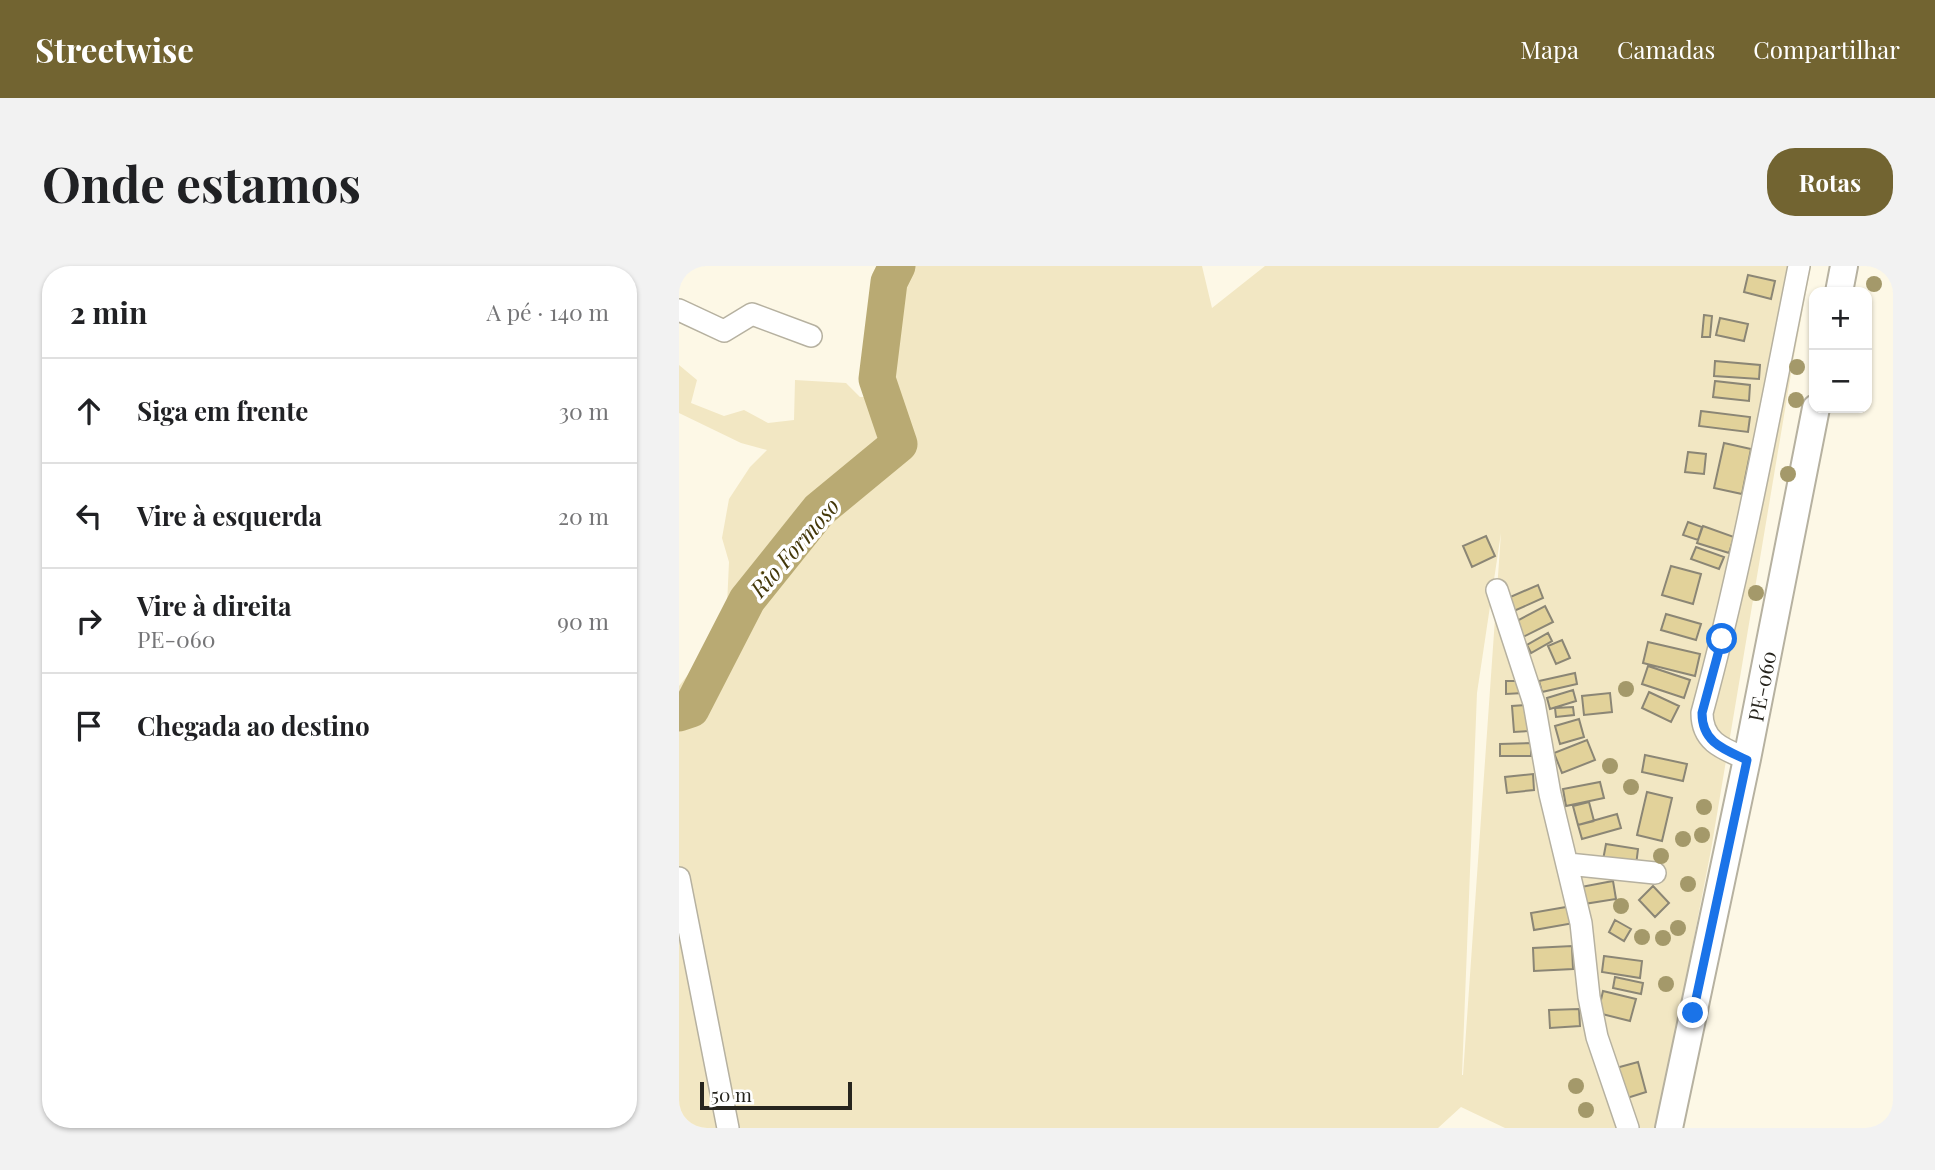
<!DOCTYPE html>
<html lang="pt">
<meta charset="utf-8">
<style>
body{margin:0;font-family:"Playfair Display",serif;background:#f2f2f2;color:#202124}
.controls{position:absolute;right:21px;top:21px;display:grid;overflow:hidden;border-radius:14px;box-shadow:0 2px 5px #0004}
.controls button{width:63px;height:63px;display:grid;place-items:center;padding:0;border:0;border-bottom:2px solid #e0e0e0;background:#fff;color:#202124;font:35px sans-serif}
.scale{position:absolute;left:21px;bottom:18px;width:152px;box-sizing:border-box;padding-left:7px;border:4px solid #27251e;border-top:0;font-size:19px;line-height:24px;white-space:nowrap;color:#27251e;-webkit-text-stroke:5px #fff;paint-order:stroke}
.stop{position:absolute;width:21px;height:21px;margin:-16px;border:5px solid #1a73e8;border-radius:50%;background:#fff}
.stop.end{background:#1a73e8;border-color:#fff;box-shadow:0 2px 7px #0008}
.list{margin:0;padding:0;list-style:none}
h2{display:flex;justify-content:space-between;align-items:center;height:91px;margin:0;padding:0 28px;font-size:30px}
h2 small{font-size:23px;font-weight:400;color:#757577}
.list li{display:grid;grid-template-columns:46px 1fr auto;gap:21px;align-items:center;box-sizing:border-box;height:105px;padding:0 28px;border-top:2px solid #e0e0e0}
.list b{display:block;font-size:26px;white-space:nowrap}
.list p{margin:0;font-size:23px;white-space:nowrap;color:#757577}
.list em{font-size:23px;font-style:normal;color:#757577}
.icon{flex:none;width:38px;height:38px;fill:none;stroke:currentColor;stroke-width:2;stroke-linecap:round;stroke-linejoin:round}
.map{position:relative;flex:none;width:1214px;height:862px;overflow:hidden;border-radius:28px}
header{display:flex;align-items:center;gap:42px;box-sizing:border-box;height:98px;padding:0 35px;background:#726431;color:#fff}
header strong{font-size:33px}
nav{display:flex;gap:38px;margin-inline-start:auto;font-size:24px}
.intro{display:flex;align-items:center;justify-content:space-between;box-sizing:border-box;height:168px;padding:0 42px}
h1{margin:0;font-size:49px}
.button{padding:18px 32px;border-radius:28px;background:#726431;color:#fff;font-size:24px;font-weight:700}
main{display:flex;gap:42px;padding:0 42px}
aside{flex:1;background:#fff;border-radius:28px;box-shadow:0 2px 5px #0004}
.map>svg:first-child{display:block}
.green{fill:#f2e7c3;fill-rule:evenodd}
.lines{fill:none;stroke-linecap:round;stroke-linejoin:round}
.river{stroke:#b9aa73;stroke-width:37}
.building{fill:#e2d29a;stroke:#8b8675;stroke-width:2}
.minor-casing{stroke:#b6b1a0;stroke-width:24}
.major-casing{stroke:#b6b1a0;stroke-width:30}
.minor{stroke:#fff;stroke-width:21}
.major{stroke:#fff;stroke-width:26}
.tree{fill:#a4996a}
.route{stroke:#1a73e8;stroke-width:9}
.labels{text-anchor:middle;dominant-baseline:central;stroke-width:7;stroke-linejoin:round;paint-order:stroke}
.street-label{font-size:21px;fill:#27251e;stroke:#fff}
.water-label{font-size:23px;font-style:italic;fill:#44380a;stroke:#fff}
</style>
<header>
<strong>Streetwise</strong>
<nav><a>Mapa</a><a>Camadas</a><a>Compartilhar</a></nav>
</header>
<div class="intro"><h1>Onde estamos</h1><a class="button">Rotas</a></div>
<main>
<aside>
<h2>2 min<small>A pé · 140 m</small></h2>
<ul class="list">
<li><svg class="icon" aria-label="ahead" viewBox="0 0 24 24"><path d="M12 20V5M6 11l6-6 6 6"/></svg><div><b>Siga em frente</b></div><em>30 m</em></li>
<li><svg class="icon" aria-label="left" viewBox="0 0 24 24"><path d="M17 20v-9H6M10 6l-5 5 5 5"/></svg><div><b>Vire à esquerda</b></div><em>20 m</em></li>
<li><svg class="icon" aria-label="right" viewBox="0 0 24 24"><path d="M7 20v-9h11M14 6l5 5-5 5"/></svg><div><b>Vire à direita</b><p>PE-060</p></div><em>90 m</em></li>
<li><svg class="icon" aria-label="arrive" viewBox="0 0 24 24"><path d="M6 21V4h12l-3 4 3 4H6"/></svg><div><b>Chegada ao destino</b></div></li>
</ul>
</aside>
<div class="map">
<svg width="1214" height="862" viewBox="0 0 1214 862">
<rect width="100%" height="100%" fill="#fdf8e6"/>
<path class="green" d="M218,0H523L533,42L586,0H1132L1115,90L1032,584L978,862H826L782,841L759,862H0V420L47,361L50,296L43,272L50,233L71,201L88,184L62,177L0,147V99L18,114L12,137L45,150L65,144L89,157L115,154L116,114L167,117L181,131H204L198,113L210,16ZM822,267L784,809H783L798,427Z"/>
<g class="lines">
<path class="river" d="M0,447L12,443L68,334L140,244L220,178L198,113L210,16L218,0"/>
</g>
<path class="building" d="M1069,9L1096,15L1092,33L1065,26Z
M1025,49L1033,50L1031,71H1023Z
M1041,52L1069,58L1065,75L1037,69Z
M1036,95L1081,99L1080,113L1035,110Z
M1036,115L1071,119L1070,135L1034,131Z
M1022,145L1071,151L1069,166L1020,160Z
M1045,177L1072,183L1063,228L1035,222Z
M1009,186L1027,188L1025,208L1006,206Z
M1009,256L1023,261L1019,274L1004,269Z
M1024,260L1055,271L1050,287L1018,277Z
M807,270L816,290L793,301L784,280Z
M1017,281L1045,291L1040,303L1012,293Z
M992,300L1022,308L1014,338L983,329Z
M859,319L864,332L835,345L829,332Z
M866,340L874,356L844,371L836,356Z
M987,348L1022,358L1017,374L982,364Z
M869,367L873,375L852,387L848,379Z
M883,374L891,392L877,398L869,380Z
M969,376L1021,388L1016,410L964,397Z
M969,400L1011,414L1005,432L963,418Z
M896,407L898,418L863,426L860,415Z
M827,415H844V427L827,428Z
M894,424L897,435L871,443L868,432Z
M970,426L1000,440L992,456L963,442Z
M931,427L933,446L905,449L903,430Z
M848,439L850,465L835,466L833,440Z
M894,441L895,449L877,451L876,442Z
M900,453L905,471L881,478L876,460Z
M908,474L916,494L883,507L875,487Z
M852,477V490H821V478Z
M966,489L1008,498L1004,515L963,506Z
M854,508L855,524L828,527L826,511Z
M921,516L925,532L887,540L884,523Z
M968,526L993,532L983,575L958,569Z
M910,536L915,555L899,559L894,540Z
M938,548L942,562L903,573L899,559Z
M927,578L959,583L957,599L924,594Z
M934,615L937,633L905,638L902,621Z
M974,620L990,637L976,651L960,634Z
M893,640L895,657L855,664L852,647Z
M936,654L952,663L945,675L930,666Z
M893,680L894,703L855,705L854,682Z
M925,690L963,695L961,712L923,706Z
M936,711L964,717L962,728L934,722Z
M924,725L957,733L951,755L919,747Z
M900,743L901,760L871,762L870,744Z
M959,796L967,826L945,833L937,802Z"/>
<g class="lines">
<g class="minor-casing">
<path id="minor" d="M0,44L45,65L73,48L132,70
M818,324L855,437L871,528L902,657L910,731L918,771L949,862
M1068,493C1044,483 1023,476 1023,447C1063,300 1090,150 1120,0
M889,598L976,607
M0,612L49,862"/>
</g>
<g class="major-casing">
<path id="major" d="M1160,26L1165,0
M990,862L1068,493L1137,142"/>
</g>
<use href="#minor" class="minor"/>
<use href="#major" class="major"/>
</g>
<g class="tree">
<circle cx="1195" cy="18" r="8"/>
<circle cx="1118" cy="101" r="8"/>
<circle cx="1117" cy="134" r="8"/>
<circle cx="1109" cy="208" r="8"/>
<circle cx="1077" cy="327" r="8"/>
<circle cx="947" cy="423" r="8"/>
<circle cx="931" cy="500" r="8"/>
<circle cx="952" cy="521" r="8"/>
<circle cx="1025" cy="541" r="8"/>
<circle cx="1023" cy="569" r="8"/>
<circle cx="1004" cy="573" r="8"/>
<circle cx="982" cy="590" r="8"/>
<circle cx="1009" cy="618" r="8"/>
<circle cx="942" cy="640" r="8"/>
<circle cx="999" cy="662" r="8"/>
<circle cx="963" cy="671" r="8"/>
<circle cx="984" cy="672" r="8"/>
<circle cx="987" cy="718" r="8"/>
<circle cx="897" cy="820" r="8"/>
<circle cx="907" cy="844" r="8"/>
</g>
<g class="lines">
<path class="route" d="M1014,747L1068,494C1044,483 1023,476 1023,447L1043,373"/>
</g>
<g class="labels">
<g class="street-label">
<text transform="translate(1082 420) rotate(-79)">PE-060</text>
</g>
<g class="water-label">
<text transform="translate(115 281) rotate(-49)">Rio Formoso</text>
</g>
</g>
</svg>
<div class="controls">
<button>+</button>
<button>−</button>
</div>
<div class="scale">50 m</div>
<div class="stop" style="left:1043px;top:373px"></div>
<div class="stop end" style="left:1014px;top:747px"></div>
</div>
</main>
